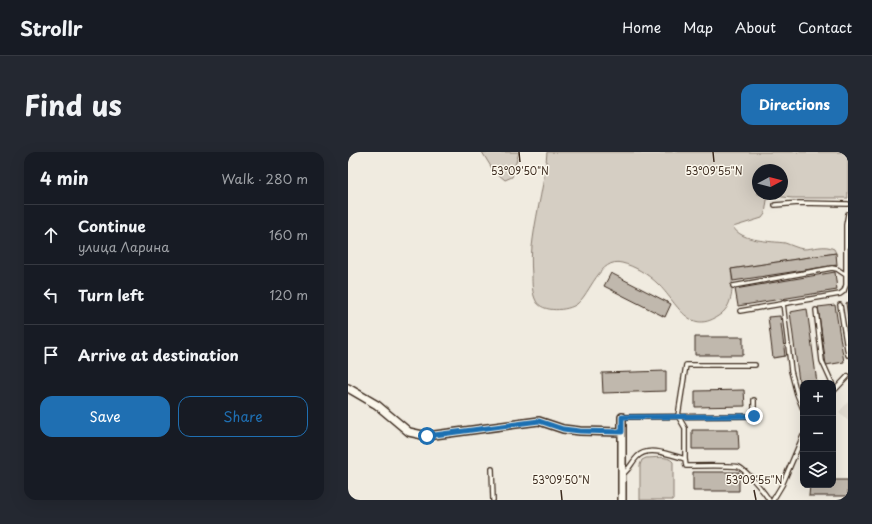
<!DOCTYPE html>
<meta charset="utf-8">
<style>
body{margin:0;font-family:"Playpen Sans",sans-serif;background:#242831;color:#f1f3f6}
.controls{position:absolute;right:12px;bottom:12px;display:grid;overflow:hidden;border-radius:8px;box-shadow:0 4px 16px #0002}
.controls button{width:36px;height:36px;display:grid;place-items:center;padding:0;border:0;border-bottom:1px solid #363941;background:#171b24;color:#f1f3f6;font:20px sans-serif}
.compass{position:absolute;left:404px;top:12px;width:36px;height:36px;border-radius:50%;background:#171b24;box-shadow:0 4px 16px #0002;rotate:83deg}
.stop{position:absolute;width:12px;height:12px;margin:-9px;border:3px solid #1f6fb2;border-radius:50%;background:#fff}
.stop.end{background:#1f6fb2;border-color:#fff;box-shadow:0 1px 4px #0008}
.list{margin:0;padding:0;list-style:none}
h2{display:flex;justify-content:space-between;align-items:center;height:52px;margin:0;padding:0 16px;font-size:17px}
h2 small{font-size:13px;font-weight:400;color:#9ea1a6}
.list li{display:grid;grid-template-columns:26px 1fr auto;gap:12px;align-items:center;box-sizing:border-box;height:60px;padding:0 16px;border-top:1px solid #363941}
.list b{display:block;font-size:15px;white-space:nowrap}
.list p{margin:0;font-size:13px;white-space:nowrap;color:#9ea1a6}
.list em{font-size:13px;font-style:normal;color:#9ea1a6}
.actions{display:flex;gap:8px;padding:12px 16px}
.actions a{flex:1;padding:9px 0;border:1px solid #1f6fb2;border-radius:12px;text-align:center;font-size:14px;color:#1f6fb2}
.actions .main{background:#1f6fb2;color:#fff}
.icon{flex:none;width:22px;height:22px;fill:none;stroke:currentColor;stroke-width:2;stroke-linecap:round;stroke-linejoin:round}
.map{position:relative;flex:none;width:500px;height:348px;overflow:hidden;border-radius:12px}
header{display:flex;align-items:center;gap:24px;box-sizing:border-box;height:56px;padding:0 20px;background:#171b24;border-bottom:1px solid #363941}
header strong{font-size:19px}
nav{display:flex;gap:22px;margin-inline-start:auto;font-size:14px}
.intro{display:flex;align-items:center;justify-content:space-between;box-sizing:border-box;height:96px;padding:0 24px}
h1{margin:0;font-size:28px}
.button{padding:10px 18px;border-radius:12px;background:#1f6fb2;color:#fff;font-size:14px;font-weight:700}
main{display:flex;gap:24px;padding:0 24px}
aside{flex:1;background:#171b24;border-radius:12px;box-shadow:0 4px 16px #0002}
.map>svg:first-child{display:block}
.built{fill:#e2dcd1}
.green{fill:#d5cec3;stroke:#887c70;fill-rule:evenodd}
.building{fill:#c0b8ad;stroke:#3b2a1e}
.lines{fill:none;stroke-linecap:round;stroke-linejoin:round}
.lane-casing{stroke:#3b2a1e;stroke-width:6}
.street-casing{stroke:#3b2a1e;stroke-width:10}
.lane{stroke:#fbf7ec;stroke-width:3.5}
.street{stroke:#fbf7ec;stroke-width:7}
.route{stroke:#1f6fb2;stroke-width:5}
.ticks{fill:none;stroke:#3b2a1e;stroke-width:1.5}
.ticks-label{font-size:10px;text-anchor:middle;fill:#3b2a1e;stroke:#fbf7ec;stroke-width:3;stroke-linejoin:round;paint-order:stroke}
</style>
<header>
<strong>Strollr</strong>
<nav><a>Home</a><a>Map</a><a>About</a><a>Contact</a></nav>
</header>
<div class="intro"><h1>Find us</h1><a class="button">Directions</a></div>
<main>
<aside>
<h2>4 min<small>Walk · 280 m</small></h2>
<ul class="list">
<li><svg class="icon" aria-label="ahead" viewBox="0 0 24 24"><path d="M12 20V5M6 11l6-6 6 6"/></svg><div><b>Continue</b><p>улица Ларина</p></div><em>160 m</em></li>
<li><svg class="icon" aria-label="left" viewBox="0 0 24 24"><path d="M17 20v-9H6M10 6l-5 5 5 5"/></svg><div><b>Turn left</b></div><em>120 m</em></li>
<li><svg class="icon" aria-label="arrive" viewBox="0 0 24 24"><path d="M6 21V4h12l-3 4 3 4H6"/></svg><div><b>Arrive at destination</b></div></li>
</ul>
<div class="actions"><a class="main">Save</a><a>Share</a></div>
</aside>
<div class="map">
<svg width="500" height="348" viewBox="0 0 500 348">
<rect width="100%" height="100%" fill="#f0ebe0"/>
<filter id="ink" filterUnits="userSpaceOnUse"><feTurbulence type="fractalNoise" baseFrequency=".025" numOctaves="2"/><feDisplacementMap in="SourceGraphic" scale="8" xChannelSelector="R" yChannelSelector="G"/><feConvolveMatrix kernelMatrix="1 2 1 2 8 2 1 2 1" color-interpolation-filters="sRGB"/></filter>
<g filter="url(#ink)">
<path class="built" d="M500,250V269L491,260Z"/>
<path class="green" d="M134,0H171L164,25L157,28L145,18Z
M199,0H500V46H444L426,44L419,48L417,62L414,66L385,75C394,90 423,89 437,91C443,93 449,96 455,97C465,97 477,92 486,97L488,101L383,117C385,132 386,152 373,162C341,186 329,150 310,132C300,122 286,114 274,111C252,105 242,142 229,152C220,159 194,161 188,149C184,141 184,132 184,123C183,111 183,99 185,87C189,57 197,29 199,0ZM410,18H434V42H410Z
M298,306C306,306 320,303 325,310V348H292V313L294,308Z"/>
<path class="building" d="M488,101L489,113L385,129L383,117Z
M487,120L489,138L390,154L387,137Z
M263,121L323,152L317,165L256,134Z
M500,150V167L498,151Z
M487,153L496,210L478,213L470,155Z
M459,157L469,231H455V245H453L442,160Z
M432,164L437,204L425,206L420,165Z
M347,185H395V203H347Z
M318,219V239L255,241L254,221Z
M396,238L397,254L347,255V239Z
M344,278H390L391,297H344Z
M345,320H391V339H345Z
M485,328H500V344H461L462,333H485Z"/>
<g class="lines">
<g class="lane-casing">
<path id="lane" d="M427,53L451,51L500,52
M385,134L484,116L489,117L498,123
M435,151L443,219L449,242L455,257
M492,153L500,203
M468,158L474,209L484,231
M392,159L492,142L496,139L498,133V73L500,62
M485,240L500,224
M274,265L406,264V248
M337,307L338,314C346,314 387,313 391,315C399,319 417,341 421,348
M144,317L145,348
M275,322C282,317 283,311 289,305C300,293 323,303 337,307V276L330,264L338,213H407
M425,348L434,333L455,284"/>
</g>
<g class="street-casing">
<path id="street" d="M0,236L29,253L61,280L79,284L191,269L215,277L232,279L274,280
M274,348V265"/>
</g>
<use href="#lane" class="lane"/>
<use href="#street" class="street"/>
</g>
</g>
<g class="lines" filter="url(#ink)">
<path class="route" d="M79,284L191,269L215,277L232,279L274,280V265L406,264"/>
</g>
<path class="ticks" d="M171,0L172,10M365,0L366,10M213,338L214,348M406,338L408,348"/>
<g class="ticks-label">
<text x="172" y="23">53°09'50"N</text>
<text x="366" y="23">53°09'55"N</text>
<text x="213" y="332">53°09'50"N</text>
<text x="406" y="332">53°09'55"N</text>
</g>
</svg>
<div class="controls">
<button>+</button>
<button>−</button>
<button><svg class="icon" aria-label="layers" viewBox="0 0 24 24"><path d="M12 4l9 5-9 5-9-5zM3 14l9 5 9-5"/></svg></button>
</div>
<svg class="compass" viewBox="-18 -18 36 36"><path d="M0-13l5 13h-10z" fill="#e53935"/><path d="M0 13l5-13h-10z" fill="#9ea1a6"/></svg>
<div class="stop" style="left:79px;top:284px"></div>
<div class="stop end" style="left:406px;top:264px"></div>
</div>
</main>
